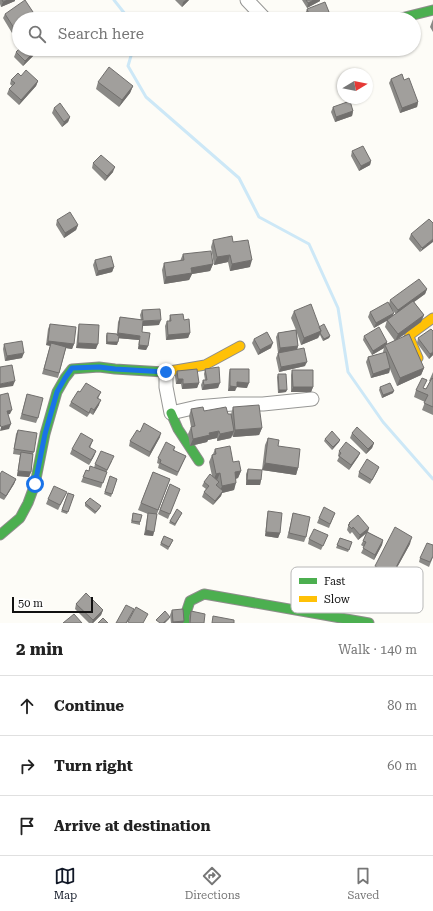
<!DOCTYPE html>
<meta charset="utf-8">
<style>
body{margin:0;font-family:"Roboto Serif",serif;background:#f2f2f2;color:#222}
.compass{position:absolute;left:337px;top:68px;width:36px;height:36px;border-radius:50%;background:#fff;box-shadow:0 1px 3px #0004;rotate:80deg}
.scale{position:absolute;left:12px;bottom:10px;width:81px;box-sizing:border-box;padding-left:4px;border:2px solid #111;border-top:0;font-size:11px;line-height:14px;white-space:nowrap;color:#111;-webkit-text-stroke:3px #fff;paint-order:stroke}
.stop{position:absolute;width:12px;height:12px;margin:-9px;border:3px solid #1a73e8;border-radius:50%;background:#fff}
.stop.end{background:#1a73e8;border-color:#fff;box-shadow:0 1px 4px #0008}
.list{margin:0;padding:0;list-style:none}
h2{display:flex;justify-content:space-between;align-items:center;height:52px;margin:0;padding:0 16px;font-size:17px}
h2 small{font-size:13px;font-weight:400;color:#767676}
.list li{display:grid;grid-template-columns:26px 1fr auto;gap:12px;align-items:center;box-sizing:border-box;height:60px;padding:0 16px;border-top:1px solid #e0e0e0}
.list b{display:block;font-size:15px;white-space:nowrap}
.list em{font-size:13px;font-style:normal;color:#767676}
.icon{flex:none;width:22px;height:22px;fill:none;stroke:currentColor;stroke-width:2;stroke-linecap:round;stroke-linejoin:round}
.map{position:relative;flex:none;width:433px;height:623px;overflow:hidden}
.search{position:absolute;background:#fff;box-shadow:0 1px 3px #0004;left:12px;right:12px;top:12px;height:44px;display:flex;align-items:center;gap:10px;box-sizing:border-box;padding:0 14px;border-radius:22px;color:#767676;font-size:15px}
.sheet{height:232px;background:#fff}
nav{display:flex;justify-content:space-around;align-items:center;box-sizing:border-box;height:56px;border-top:1px solid #e0e0e0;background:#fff;font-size:11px;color:#767676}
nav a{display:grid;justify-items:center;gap:2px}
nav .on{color:#111827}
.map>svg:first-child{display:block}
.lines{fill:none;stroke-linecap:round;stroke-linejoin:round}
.stream{stroke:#cde8f7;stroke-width:3}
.street-casing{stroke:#979795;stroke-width:15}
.fast-casing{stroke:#8e8d8b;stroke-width:11}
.slow-casing{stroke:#8e8d8b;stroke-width:11}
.street{stroke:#fffffe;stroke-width:13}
.fast{stroke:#4caf50;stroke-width:9}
.slow{stroke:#ffc107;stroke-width:9}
.wall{fill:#8a8986;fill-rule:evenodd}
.shaded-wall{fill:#716f6d}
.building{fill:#a19f9c;stroke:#716f6d}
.route{stroke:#1a73e8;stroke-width:5}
.key{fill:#fff;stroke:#b8b8b8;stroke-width:1}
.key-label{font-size:11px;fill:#111}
</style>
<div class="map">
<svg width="433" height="623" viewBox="0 0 433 623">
<rect width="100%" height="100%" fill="#fdfcf7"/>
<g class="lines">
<path class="stream" d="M114,0L129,19
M133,49L128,66L146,97L239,178L259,217L309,244L338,308L348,372L383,422L433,479"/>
<g class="street-casing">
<path id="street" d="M247,0L265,19
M166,372V387L171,413L197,407L232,404H263L312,399"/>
</g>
<g class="fast-casing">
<path id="fast" d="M397,19L433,10
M171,413L178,429L199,461
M0,535L20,518L28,503L35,484L45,434L57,392L65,378L72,369L99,367L115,369L164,372
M185,623L186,613L190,601L204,594L369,623"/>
</g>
<g class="slow-casing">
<path id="slow" d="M418,358L409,337L411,334L433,318
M164,372L205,365L240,346"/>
</g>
<use href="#street" class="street"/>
<use href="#fast" class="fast"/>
<use href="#slow" class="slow"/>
</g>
<path class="wall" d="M0,0H15V1L1,7L0,4Z
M175,0H189L182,7Z
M302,0H320V1L307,8Z
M307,9L329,12L328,17L322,19H307L305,14Z
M5,14L19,19V29L12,33L3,18Z
M433,19V32L430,27Z
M148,49H160L153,56L147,50Z
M36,50L34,55L23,66L14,57L16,52Z
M391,79L404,80L418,102L417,107L400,113L389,83Z
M11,80L38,81L36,86L19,105L7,94L9,89L12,86L10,84Z
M98,82L133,86L130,93L119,107L96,89Z
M333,107L353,111L352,116L335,122L331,112Z
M54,108L70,117L68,122L62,127L52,113Z
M352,151L371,161L370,165L359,171L351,156Z
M93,163L113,172L105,181L92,168Z
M57,220L78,225L76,230L64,238L56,225Z
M433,223L420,252L409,239L411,234Z
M213,240L233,242L250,267L230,271L228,262L214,265L211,247Z
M183,254L213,264L210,271L192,274L189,280L164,284L162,270L164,263L180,261Z
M95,260L114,267L112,272L96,276L93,265Z
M427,289L425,294L414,302L424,315L421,322L398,339L424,368L421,375L397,386L390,369L389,373L371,378L366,362L368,357L383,353V352L384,348L372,355L363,340L364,336L387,342V344L395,341L385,327L387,320L374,328L368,317L370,312L389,304L390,300ZM390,307L396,314L393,316Z
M142,310L159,325L142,326V332L148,346L146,350L138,349L139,340L118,338L117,345L106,344V336L107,333L117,334L118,322L120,317L141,320L140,315Z
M294,311L319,327L330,336L329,338L323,341L320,335L318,338L301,345L297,333L298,346L297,349L305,366L279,372L276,358L278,353L276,337L278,333L296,330L291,318Z
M170,315L184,320L190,333L188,338L166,340L165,326L167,321H169Z
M50,324L74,344L72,349L66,348L58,378L42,374L50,346L46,345L48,329Z
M79,324L96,349L76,348L78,329Z
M418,338L433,355L429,359L417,343Z
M254,339L271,348L258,355L252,343Z
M4,344L22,358L5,361L3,349Z
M205,369L220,377L218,388L202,390L201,385L203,380H205L204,374Z
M230,369L247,388L237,387L235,391H228L229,373Z
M292,370L313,387L311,392H291V375Z
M177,371L199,383L197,388L182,389L181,384H176L175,376Z
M433,372V415L422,410L425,402L414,397L416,390L424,388L426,389L430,381H429Z
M278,374L286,392L278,393L277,377Z
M380,387L393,393L382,398L379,390Z
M80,392H101L98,399L99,405L93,415L90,413L87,417L69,406L71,402Z
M27,394L38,418L36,423L20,419Z
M233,407L262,428L259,435L233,437L232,435L231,438L217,441V438L208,440L207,442L190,446L188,434L191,427L189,416L191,409L228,414H231Z
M18,430L34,452L33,454L31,472L29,477L17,476L20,455L13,454L16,434Z
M140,432L160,437L149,457L129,446L130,441Z
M352,433L374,443L372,448L366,454L350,438Z
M268,438L278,446L298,468L296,475L262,470L265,445Z
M325,439L340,440L339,442L332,450L324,441Z
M93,440L90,448L96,451L94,456L89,465L70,454L72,449Z
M175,447L174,451L186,456L177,476L158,468L159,464L157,463L158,458Z
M215,449L233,462L241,471L238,478L236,479L234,490L222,493L221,496L213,505L202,497L204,492L206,489L202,486L204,482L212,476L209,462L212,455L213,454Z
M339,451L360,453L358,457L349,470L337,461L339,457L338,456Z
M112,461L106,473L101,488L81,482L86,470L89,471L94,468L95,464Z
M379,467L377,472L370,484L358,477L359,472Z
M248,469L261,480L260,485H246V474Z
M153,472L170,479L157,514L153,536L144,535L147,518L148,514L138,510Z
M0,474L16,479L14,484L4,500L0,498Z
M110,476L117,479L111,497L104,494Z
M170,484L180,489L168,519L158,514Z
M68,493L74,495L67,514L61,512Z
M65,496L58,510L46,504L48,499Z
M85,503L100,508L95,514L85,506Z
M268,511L280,533L278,538L265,536L267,516Z
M133,513L140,522V525L131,523Z
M182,513L175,526L169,523L170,521Z
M293,513L306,537L304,542L287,538L292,518Z
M335,513L329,528L317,523L319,518Z
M349,523L369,528L368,532L383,540L382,545L374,560L361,553L364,547L361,545L367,533L358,540L352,532L350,534L347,530Z
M328,535L321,550L308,544L309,539Z
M164,536L173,540L168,550L160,545Z
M340,538L352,542L348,552L336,548Z
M410,544L389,582L372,573L375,566Z
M433,557L429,567L419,562L420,558Z
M406,580H414L412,586L405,583Z
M76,604L103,610L101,615L93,623H89L75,609Z
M172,610L184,621L183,623H171L170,615Z
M191,611L204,623H189V616Z"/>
<path class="shaded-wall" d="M8,0H15V1L1,7L3,2Z
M186,0H189L182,7L183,2Z
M314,0H320V1L307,8L308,3Z
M329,12L328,17L322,19H312Z
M35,15L33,19H28Z
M19,25V29L12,33L14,28Z
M157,49H160L153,56L155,51Z
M36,50L34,55L23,66L25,61Z
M38,81L36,86L19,105L21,100Z
M133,86L130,93L119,107L122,100Z
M418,102L417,107L400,113L402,108Z
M353,111L352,116L335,122L336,117Z
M70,117L68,122L62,127L64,122Z
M371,161L370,165L359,171L361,166Z
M115,167L113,172L105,181L107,176Z
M78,225L76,230L64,238L65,233Z
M433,239V242L420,252L422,248Z
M230,255L228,262L214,265L217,257Z
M252,260L250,267L230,271L232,264Z
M213,264L210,271L192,274L189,280L164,284L166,277L191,268Z
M114,267L112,272L96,276L98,271Z
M427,289L425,294L396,315L398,310Z
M394,313L392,318L374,328L376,323Z
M424,315L421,322L395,341L398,334Z
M161,320L159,325L141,326L143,321Z
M321,331L318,338L301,345L304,338Z
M118,333L140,336L139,340L116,338Z
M190,333L188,338L166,340L168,335Z
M330,336L329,338L323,341L324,339Z
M48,341L74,344L72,349L46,345Z
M107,342H118L117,345L106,344Z
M387,342L386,346L385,345L384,348L372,355L373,351Z
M78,343L98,344L96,349L76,348Z
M273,343L271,348L258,355L260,350Z
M139,345L148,346L146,350L138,349Z
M298,346L297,350L278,353L280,348Z
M433,352V355L429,359L430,354Z
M24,353L22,358L5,361L7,356Z
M307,362L305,366L279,372L281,367Z
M390,368L389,373L371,378L373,374Z
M424,368L421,375L397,386L400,378Z
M178,379H183L181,384H176Z
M15,381L13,386L0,388V384Z
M237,382L249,383L247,388L236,387L235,391H228L230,386Z
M199,383L197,388L182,389L183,384Z
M220,383L218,388L202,390L204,385Z
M293,387H313L311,392H291Z
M279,390H287L286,392L278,393Z
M394,391L393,393L382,398L383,395Z
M101,400L99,405L93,415L94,410Z
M12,410L10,414L6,415L7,411Z
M11,424L9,429L0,431L1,427Z
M262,428L259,435L233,437L235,430Z
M219,431L217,438L208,440L207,442L190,446L193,439L209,433Z
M234,431L231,438L217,441L220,434Z
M161,433L160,437L149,457L150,452Z
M340,440L339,442L332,450L333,447Z
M374,443L372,448L366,454L368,449Z
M96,451L94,456L89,465L91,460Z
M360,453L358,457L349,470L351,465Z
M265,463L298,468L296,475L262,470Z
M18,471L31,472L29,477L17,476Z
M241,471L238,478L232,479L235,472Z
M220,473L217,480L213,481L216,474Z
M16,479L14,484L4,500L6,496Z
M247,480H261L260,485H246Z
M236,483L234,490L222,493L221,496L213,505L219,493L222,486Z
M369,528L367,532L358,540L360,535Z
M146,530L154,532L153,536L144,535Z
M266,532L280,533L278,538L265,536Z
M412,537L410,544L389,582L392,575Z
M383,540L382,545L374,560L375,555Z
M134,609L132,614L127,623H126Z
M103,610L101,615L93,623H92L93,620Z
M170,617L169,619L165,623H163Z
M184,621L183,623H172L173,622Z"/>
<path class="building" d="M2,0H8L3,2Z
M25,0L35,15L28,19H19V25L14,28L5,14Z
M306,0H314L308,3Z
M325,2L329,12L311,19L307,9Z
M19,49H35L36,50L25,61L16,52Z
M109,67L133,86L122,100L98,82Z
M26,70L38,81L21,100L9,89L15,83L11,80L18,73L21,76Z
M402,74L404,80L409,78L418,102L402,108L391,79Z
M350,101L353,111L336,117L333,107Z
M60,103L70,117L64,122L54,108Z
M363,146L371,161L361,166L352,151Z
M101,155L115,167L107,176L93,163Z
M70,212L78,225L65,233L57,220Z
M429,219L433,223V239L422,248L411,234Z
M232,236L233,242L248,240L252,260L232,264L230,255L217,257L213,240Z
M211,251L213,264L191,268L192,273L166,277L164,263L184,260L183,254Z
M111,256L114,267L98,271L95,260Z
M419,279L427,289L398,310L390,300Z
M413,301L424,315L398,334L387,320Z
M388,302L394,313L376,323L370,312Z
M311,304L321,331L304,338L294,311Z
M160,309L161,320L143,321L142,332L150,333L148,346L139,345L140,336L118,333L120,317L143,320L142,310Z
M183,314L184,320L189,319L190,333L168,335L167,321H171L170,315Z
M50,324L76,327L74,344L48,341Z
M79,324L99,325L98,344L78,343Z
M324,324L330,336L324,339L320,333L321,331L319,327Z
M379,327L387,342L373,351L364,336Z
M431,329L433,331V352L430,354L418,338Z
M296,330L298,346L280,348L278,333Z
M267,332L273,343L260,350L254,339Z
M107,333L117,334V335L119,336L118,342H107Z
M409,334L424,368L400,378L385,345Z
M22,341L24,353L7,356L4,344Z
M51,343L66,347L59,373L44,369Z
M304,348L307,362L281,367L278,353Z
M386,352L390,368L373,374L368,357Z
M12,365L15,381L0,384V367Z
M219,367L220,383L204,385L203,380H207L205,369Z
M197,369L199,383L183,384V379H178L177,371Z
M230,369H249V383L237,382V387L230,386Z
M292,370H313V387H293Z
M278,374H286L287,390H279Z
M422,378L427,380L423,388L426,389L432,378L433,379V407L424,403L428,395L416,390Z
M86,383L101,392L97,398L101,400L94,410L91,408L89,413L71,402L78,391L80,392Z
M390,383L394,391L383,395L380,387Z
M8,393L12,410L7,411L11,424L1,427L0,424V395Z
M27,394L43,398L38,418L22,414Z
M259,405L262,428L235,430L233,407Z
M203,407L204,411L226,407L228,414H231L234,431L220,434L219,431L209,433L210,435L193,439L191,427L195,426L191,409Z
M144,423L161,433L150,452L130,441L137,430L140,432Z
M357,427L374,443L368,449L352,433Z
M18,430L37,433L34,452L14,449Z
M332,431L340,440L333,447L325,439Z
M81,433L93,440L89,447L96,451L91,460L72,449Z
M268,438L279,440L278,446L300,449L298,468L265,463Z
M166,442L175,447L173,450L186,456L178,472L160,463L161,460L158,458Z
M346,442L360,453L351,465L339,456L341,453L339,451Z
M230,446L233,462L239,461L241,471L235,472L236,483L222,486L220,473L216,474L212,455L216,454L215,449Z
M101,451L114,456L107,470L95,464Z
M21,452L33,454L31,472L18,471Z
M367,459L379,467L372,480L359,472Z
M90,466L107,472L103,483L83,477L86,470L89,471Z
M248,469L262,470L261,480H247Z
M2,471L16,479L6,496L0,492V474Z
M153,472L170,479L158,510L141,503Z
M210,474L219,482L216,485L223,491L215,501L204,492L209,486L204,482Z
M110,476L117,479L112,494L105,492Z
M170,484L180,489L170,514L160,510Z
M54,486L67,492L60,505L48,499Z
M68,493L74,495L68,512L62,510Z
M90,498L101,506L96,512L85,503Z
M324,507L335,513L330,524L319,518Z
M177,509L182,513L175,524L170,521Z
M268,511L282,513L280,533L266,532Z
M133,513L142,515L140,522L132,521Z
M148,513L157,514L154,532L146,530Z
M293,513L310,517L306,537L289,533Z
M358,515L369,528L360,535L353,527L352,529L348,525L350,524L349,523Z
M395,527L412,537L392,575L375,566Z
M314,529L328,535L323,546L309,539Z
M367,532L383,540L375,555L363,548L366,542L363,541Z
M164,536L173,540L169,547L161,543Z
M340,538L352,542L349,550L337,545Z
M427,543L433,545V556L430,562L420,558Z
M86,593L103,610L93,620L76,604Z
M126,605L134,609L126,623H127H116Z
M136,607L148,614L143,623H130L128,622Z
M183,609L184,621L173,622L172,610Z
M165,611L170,617L163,623H160L156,620Z
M191,611L205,614L204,623H190Z
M74,614L82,623H63Z
M213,616L234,620V623H212Z
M103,618L108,623H98Z"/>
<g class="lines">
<path class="route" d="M35,484L45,434L57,392L65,378L72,368L99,367L115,369L166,372"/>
</g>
<rect x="291" y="567" width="132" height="46" rx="6" class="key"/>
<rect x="299" y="578" width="18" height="6" fill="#4caf50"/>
<rect x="299" y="596" width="18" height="6" fill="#ffc107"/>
<g class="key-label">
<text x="324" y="585">Fast</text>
<text x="324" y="603">Slow</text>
</g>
</svg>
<svg class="compass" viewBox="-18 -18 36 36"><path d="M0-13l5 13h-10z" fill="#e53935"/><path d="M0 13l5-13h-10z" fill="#767676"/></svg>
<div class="scale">50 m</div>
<div class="stop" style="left:35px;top:484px"></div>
<div class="stop end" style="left:166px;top:372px"></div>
<div class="search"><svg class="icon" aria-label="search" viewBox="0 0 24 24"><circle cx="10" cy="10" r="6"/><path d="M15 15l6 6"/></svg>Search here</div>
</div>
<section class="sheet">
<h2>2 min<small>Walk · 140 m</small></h2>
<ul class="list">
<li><svg class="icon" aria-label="ahead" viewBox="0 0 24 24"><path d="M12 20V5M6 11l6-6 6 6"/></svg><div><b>Continue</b></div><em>80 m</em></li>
<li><svg class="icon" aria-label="right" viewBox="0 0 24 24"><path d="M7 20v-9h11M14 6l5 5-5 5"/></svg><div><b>Turn right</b></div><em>60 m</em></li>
<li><svg class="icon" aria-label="arrive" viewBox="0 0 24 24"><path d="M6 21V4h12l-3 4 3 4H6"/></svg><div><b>Arrive at destination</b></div></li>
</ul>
</section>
<nav>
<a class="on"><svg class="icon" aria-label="map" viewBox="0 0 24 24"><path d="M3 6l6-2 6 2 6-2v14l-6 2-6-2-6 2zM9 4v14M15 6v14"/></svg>Map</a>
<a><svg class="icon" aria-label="directions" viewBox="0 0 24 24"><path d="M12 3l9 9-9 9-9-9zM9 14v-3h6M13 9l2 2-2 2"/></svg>Directions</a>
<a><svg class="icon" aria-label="saved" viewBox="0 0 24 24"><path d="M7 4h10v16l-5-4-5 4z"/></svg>Saved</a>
</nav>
